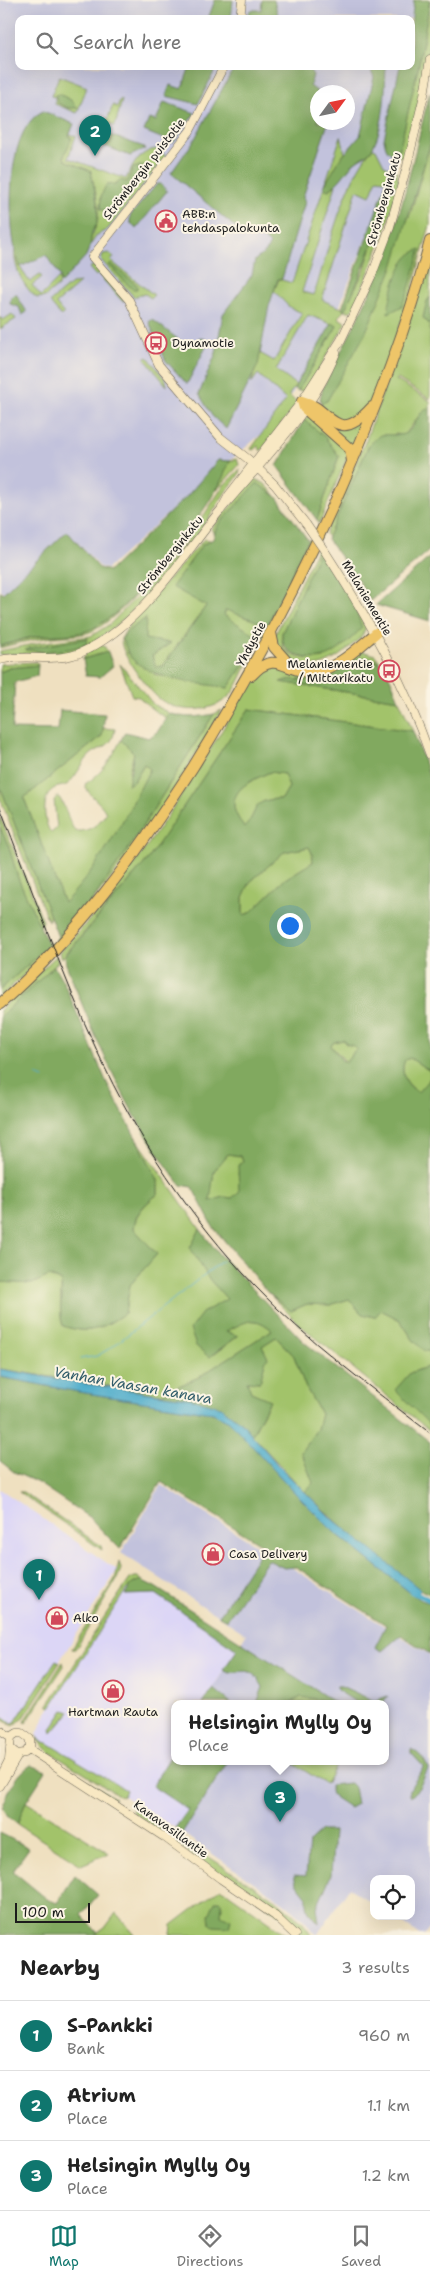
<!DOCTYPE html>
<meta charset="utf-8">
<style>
body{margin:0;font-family:"Shantell Sans",sans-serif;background:#f6f6f6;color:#222}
.controls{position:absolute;right:15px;bottom:15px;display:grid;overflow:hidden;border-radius:10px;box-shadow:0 5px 20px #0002}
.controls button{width:45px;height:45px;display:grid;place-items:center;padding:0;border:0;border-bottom:1px solid #e0e0e0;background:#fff;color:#222;font:25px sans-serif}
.compass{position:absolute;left:310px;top:85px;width:45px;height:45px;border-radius:50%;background:#fff;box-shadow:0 5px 20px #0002;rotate:57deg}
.scale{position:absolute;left:15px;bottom:12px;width:75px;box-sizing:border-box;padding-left:5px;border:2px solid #1c1c1c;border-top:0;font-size:14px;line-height:18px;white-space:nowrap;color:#1c1c1c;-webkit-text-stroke:4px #fcf5e5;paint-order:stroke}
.you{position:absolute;left:289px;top:925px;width:18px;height:18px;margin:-12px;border:4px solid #fff;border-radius:50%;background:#1a73e8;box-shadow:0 0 0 8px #1a73e833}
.badge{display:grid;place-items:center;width:32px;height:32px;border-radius:50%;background:#0f766e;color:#fff;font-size:16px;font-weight:700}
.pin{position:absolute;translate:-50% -41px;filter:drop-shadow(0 1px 2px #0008)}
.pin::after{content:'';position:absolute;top:26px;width:18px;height:15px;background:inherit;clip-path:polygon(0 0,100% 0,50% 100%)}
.popup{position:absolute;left:171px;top:1700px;width:218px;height:65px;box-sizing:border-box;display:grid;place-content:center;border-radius:10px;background:#fff;filter:drop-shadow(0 1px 4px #0005);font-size:16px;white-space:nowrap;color:#767676}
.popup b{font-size:19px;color:#222}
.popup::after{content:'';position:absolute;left:50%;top:100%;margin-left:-10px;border:10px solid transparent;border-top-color:#fff}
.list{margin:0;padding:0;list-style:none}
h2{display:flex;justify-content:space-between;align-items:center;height:65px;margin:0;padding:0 20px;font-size:21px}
h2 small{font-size:16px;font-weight:400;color:#767676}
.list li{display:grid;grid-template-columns:32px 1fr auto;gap:15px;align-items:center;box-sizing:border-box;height:70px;padding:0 20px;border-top:1px solid #e0e0e0}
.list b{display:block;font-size:19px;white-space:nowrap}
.list p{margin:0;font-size:16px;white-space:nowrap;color:#767676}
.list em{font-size:16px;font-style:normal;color:#767676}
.icon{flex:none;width:28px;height:28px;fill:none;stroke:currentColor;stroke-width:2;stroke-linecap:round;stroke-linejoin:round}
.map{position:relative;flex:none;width:430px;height:1935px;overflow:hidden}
.search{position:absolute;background:#fff;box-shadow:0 5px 20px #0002;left:15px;right:15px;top:15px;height:55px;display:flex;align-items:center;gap:12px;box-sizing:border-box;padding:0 18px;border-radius:10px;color:#767676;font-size:19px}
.sheet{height:275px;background:#fff}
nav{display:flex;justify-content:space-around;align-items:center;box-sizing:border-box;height:70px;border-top:1px solid #e0e0e0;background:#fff;font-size:14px;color:#767676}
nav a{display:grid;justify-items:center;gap:2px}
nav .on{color:#0f766e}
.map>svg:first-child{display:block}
.built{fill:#dcd6f6}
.industrial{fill:#c2c2dc;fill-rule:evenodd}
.green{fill:#a2c36b;stroke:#5f7044;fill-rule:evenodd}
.forest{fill:#81a95f;stroke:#4e623e;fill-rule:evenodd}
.water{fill:#4babca;stroke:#346473}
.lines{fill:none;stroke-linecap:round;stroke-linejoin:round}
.stream{stroke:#4babca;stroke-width:1}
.canal{stroke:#4babca;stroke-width:5}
.secondary-casing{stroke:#666155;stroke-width:9}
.highway-casing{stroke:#666155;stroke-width:12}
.secondary{stroke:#f8e8c3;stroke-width:8}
.highway{stroke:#eec569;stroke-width:10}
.rail{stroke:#1c1c1c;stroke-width:1}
.secondary-bridge-casing{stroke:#666155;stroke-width:9;stroke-linecap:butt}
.secondary-bridge{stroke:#f8e8c3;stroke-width:8}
.labels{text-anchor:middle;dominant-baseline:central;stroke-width:4;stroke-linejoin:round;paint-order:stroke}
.street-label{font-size:12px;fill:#1c1c1c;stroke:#fcf5e5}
.poi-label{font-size:12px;fill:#1c1c1c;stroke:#fcf5e5;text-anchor:start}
.water-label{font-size:14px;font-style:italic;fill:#315c6a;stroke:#fcf5e5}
</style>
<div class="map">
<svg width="430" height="1935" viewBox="0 0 430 1935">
<rect width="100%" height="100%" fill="#fcf5e5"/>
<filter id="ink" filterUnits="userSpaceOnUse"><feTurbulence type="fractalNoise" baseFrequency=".02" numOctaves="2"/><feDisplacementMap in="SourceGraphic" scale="10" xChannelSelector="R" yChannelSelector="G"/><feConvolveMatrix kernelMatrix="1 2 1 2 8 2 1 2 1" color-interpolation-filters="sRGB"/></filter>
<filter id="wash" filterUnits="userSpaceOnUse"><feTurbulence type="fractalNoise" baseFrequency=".0096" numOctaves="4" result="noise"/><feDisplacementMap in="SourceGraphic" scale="20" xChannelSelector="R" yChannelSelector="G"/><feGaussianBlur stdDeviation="1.12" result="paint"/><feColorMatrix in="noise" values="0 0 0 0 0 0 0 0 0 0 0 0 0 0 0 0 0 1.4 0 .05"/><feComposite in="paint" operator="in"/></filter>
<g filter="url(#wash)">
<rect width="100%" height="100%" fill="#efe0c0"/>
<path class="built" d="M0,1489L117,1570L23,1719L12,1723L0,1715Z
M140,1582L149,1584L240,1645L203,1703H175V1749L153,1786L188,1810L175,1828L43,1746L37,1734L47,1713L126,1590L134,1583Z"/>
<path class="industrial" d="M0,0H424L411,66V19H19V66H411L389,179L327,339L272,425L175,507L107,569L100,567L67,531L4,592L0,590ZM318,92H348V122H318Z
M161,1485L430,1655V1927L424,1935H420L392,1916H411V1879H374V1904L349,1888L317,1935L302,1918L284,1903L182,1833L228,1761H385V1703H231L213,1688L246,1634L121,1553Z"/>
<path class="green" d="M430,0V40L420,99L406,158L398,156L419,64Z
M59,76L87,87L77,113L55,104V97L51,96Z
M120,100H122L115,126L106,123L113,105L117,107Z
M69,134L76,136L68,158L126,179C132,166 140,151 156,149L165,155L164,159L108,229L97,235L90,246C91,234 94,233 97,223C101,208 94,187 91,171L65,160L64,156L71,138Z
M341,136L345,153L340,159L329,190L336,185L302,292L314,295C327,255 345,177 373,148L376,149L384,165L396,171L399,181L385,232L354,308L351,311H344L338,317L346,323L306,391H298L337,326L308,315L276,370L296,385L289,395L296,402L295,406L261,451L258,446L253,450L251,449L286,400L258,374L251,384L260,353L274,361L302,313L289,307L274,291L279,279L292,283ZM377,179L393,181L364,271L344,310L342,308L322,300L357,190L370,196Z
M430,145V225L411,293L387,363L319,524L317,520L339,456L304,420L321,403L327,401L411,212ZM407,258L389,313L391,297Z
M15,247L20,267L29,281L30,282L40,275L42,277L32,285L41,296L59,278L60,284L45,297L37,298C23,287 12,265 15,247Z
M109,253L114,257L111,261L154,295L151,298L145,294L134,297L101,260L103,254Z
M430,258V297L427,301L423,318L430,325V399L398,379L396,380L430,401V408C418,411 414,427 403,435L395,434L369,445L328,537L325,534L366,440Z
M94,265L124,300L123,302L98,274L96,276L89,268Z
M80,283L56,304L64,314L61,316L51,304V301L71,284Z
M12,314L16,319L0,329V317L3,320Z
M148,357L166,380L167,386L145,359Z
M237,459L239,465L216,491L230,461Z
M240,469L239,474C234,483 226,490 221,499C193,545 124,637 72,651C48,658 24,651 0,655V651L38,643L91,636L110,624L162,571L188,539L224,485Z
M255,479L265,484L276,496L257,484L217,526L214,535L211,528Z
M204,539L210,540L202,545L206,606L162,666L156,667L152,656L170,643L126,644L127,653L156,675L228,688L261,639L223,615L226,609L267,625L308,540L312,539C291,582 270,625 246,667C241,677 235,693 226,699C207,714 174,713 156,696C144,683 121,656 121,639L130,623Z
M318,547L321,551L282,633C282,637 282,643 283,646C289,659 313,660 324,658L354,604L366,626C364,637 356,641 349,648C323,670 306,673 279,650L275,635Z
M172,552C154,575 117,621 90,632C79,636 65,636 53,637C35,639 18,643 0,648V646L34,637L84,632L102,623L117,612Z
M99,645L104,646L108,652L83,659L86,653Z
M361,651L375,655L380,662C354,650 342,674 319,680C306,683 294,676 281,682L399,700L413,731L249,709L149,858L62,958L60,952C80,930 100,909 118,886C168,820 212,747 255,676C273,658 296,670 317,676C334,674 347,661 361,651Z
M37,662L38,665L10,668L0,672V664Z
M120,664L154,705L169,713L166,718L152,709L139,697L132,696Z
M222,710C174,792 122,872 57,943L56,939L88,906L125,854L214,714Z
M103,728L115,729C112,748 103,745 90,755C82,763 77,775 69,783C65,787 60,786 55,788C41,795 43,822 51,833L57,828L54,800L58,796C66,806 67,819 75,831C90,832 98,825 106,813C101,801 88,797 85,784C103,773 111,759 121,740L134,753L129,771L134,781L144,764L151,769C126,816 101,865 64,904L24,798L102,736Z
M270,772L284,774L289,787L282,799C251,799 259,811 244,829C241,822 235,814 234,807C230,787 256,779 270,772Z
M0,786L50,915L48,921L0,798Z
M0,817L43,921L40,927L18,878L9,847L0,827Z
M309,847L312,853L313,862L285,879L250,913L243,915V897L250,882L284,852Z
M51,943L53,948L0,997V990Z
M56,956L58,962L0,1017V1010Z
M343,1040L346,1044L354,1046L356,1049L346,1062L331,1046L334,1042Z
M410,1058L430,1071V1078L419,1092C407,1086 399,1073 405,1060Z
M134,1135L200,1229L191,1248L210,1280L228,1299L202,1313L210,1357L237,1337L225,1331C247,1322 252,1313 272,1330L199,1377L161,1394L0,1369V1282L32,1284L49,1276L61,1281C62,1297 58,1311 63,1326C91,1335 101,1329 125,1313L130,1285L157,1254L134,1230C135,1213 145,1204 158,1194V1180Z
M228,1154L241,1156L243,1162L238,1173L241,1183L239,1193L232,1198L224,1197L209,1202L214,1171Z
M268,1293L291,1311L307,1304L330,1305L349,1299L362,1314L381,1310L400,1320L414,1341L424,1351H430V1366L410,1373L396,1391L430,1425V1431L299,1324Z
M276,1337L294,1356L305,1386L321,1414L317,1429L301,1452L314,1484L305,1492L252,1435L270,1401L251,1392L246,1381L260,1382L265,1362L262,1346Z
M19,1492H23L101,1546L102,1550Z
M119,1562L121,1569L117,1579L80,1642L75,1649H72L115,1579Z
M135,1577H138L141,1580L134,1583L126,1590L51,1707L49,1706V1703C77,1663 101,1619 130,1579Z
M56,1660L60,1662L23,1719L13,1725L0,1719V1715L12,1723L15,1722Z
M63,1662L64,1666L26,1723L25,1721Z
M301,1697L320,1699L327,1703H291Z
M64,1710L70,1712L52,1733L51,1729Z
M37,1736L42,1742L48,1743L126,1790L123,1797L120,1796L48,1751L38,1741Z
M289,1761H339L326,1784Z
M68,1768L115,1798L114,1799Z
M26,1802L109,1853L81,1865L17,1824Z
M133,1808L277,1901L302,1922L312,1935H301L290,1919L274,1911L213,1869L133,1812Z
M221,1888L287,1935H171L172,1925Z
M116,1913L135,1935H95L105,1928Z"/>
<path class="forest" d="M215,0H233L231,19H208Z
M262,0H274L279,19H247L250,10H261Z
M414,0H430L419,64L398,156C387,153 386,150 384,139L400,66H411V24Z
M190,66H217L198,104L166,96L170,85L182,89Z
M235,66H307L313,75L310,86L318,92L316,100L317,101L318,122L328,123L303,197L305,202L282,279H278L269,306L258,365L226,429L212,416L199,394L216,353L223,314L252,275L255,260L266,252L270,244L255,231L248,238L171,173L193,142Z
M369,66H386C385,92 385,123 373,147C369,156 359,157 353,164C345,173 339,183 329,190L323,188L340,159L360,136L374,77Z
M430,92V145L393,267L365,334L327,401L321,403L320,398L324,385C348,337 374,290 391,240C407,191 417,141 430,92Z
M59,94L71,100L78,108H68L58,103L55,95Z
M164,102L195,113L173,143L144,131L149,119L156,121Z
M43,111L74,124L69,136L72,138L64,156L65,160L91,171L98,208L97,224L92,232L90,246L86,256L60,284V276L46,255L20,267C17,257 14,247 13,237C9,203 8,128 43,111Z
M89,128L144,147L145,149L130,156L85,138Z
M143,165L147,166L108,212L100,209L101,196L106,185L115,184L120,180L127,182L133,168Z
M387,181H393C379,227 366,267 344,311L342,308Z
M157,184H161L167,191L136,229L130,222V216Z
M421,249L408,292L401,307L388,313C391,293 398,255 421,249Z
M111,264L137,285V289H132L109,265Z
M16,294L27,312L22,315L19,307L10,304L11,297Z
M430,297V325L423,318L427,301Z
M152,319L188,347L200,338L205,339L206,347L187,384L166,361L149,322Z
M332,323L337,326L298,391L294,388Z
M430,408V550L370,601L360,583L327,539L369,445L380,435C387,434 399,436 404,434C417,428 416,411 430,408Z
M304,420L324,436L339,456L317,520L277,466Z
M218,460L230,461C225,472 221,483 215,492C194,528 122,623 83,632C67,636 49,634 33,637C22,639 11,643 0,646V592L3,593L67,531L99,568L109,571L188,495Z
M257,483L276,496L308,540L267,625L226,610L224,615L261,639L228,688C195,682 158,682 132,659C126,653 127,645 121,639L130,629L146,618L145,639L171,643L152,656L156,667L163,666L206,606L172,587L202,545L213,539L217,526Z
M319,552L354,604L362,628C341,648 326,668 295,654C284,650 283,645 282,633Z
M430,557V621L376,605Z
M88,638L86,644C65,652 47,652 25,650L29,648Z
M108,652L113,666L100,677L86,676L83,659Z
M362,657C387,659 390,679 399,700L280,682C294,676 305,683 319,680C335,676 346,663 362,657Z
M38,665L37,676L15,682L12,729L58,730L60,710L105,714L102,736L24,798L64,903C101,865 126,816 150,769L144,764L134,781L128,785L134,753L121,740L125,732L149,738L158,731L169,713C186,719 198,717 214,714L125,854L88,906L58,937L0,786V672L10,668Z
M249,709L413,731L430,778V1071L410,1058L405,1060C399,1073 407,1086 418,1092L430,1078V1351H424L414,1341L400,1320L381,1310L375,1317L362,1314L349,1299L330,1305L307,1304L291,1311L268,1293L213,1227L192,1187L181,1185C129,1119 96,1041 66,964L65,956L149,858ZM270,772L284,774L289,787L282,799C249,799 260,811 244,828C241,822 234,813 234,806C233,786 256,779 270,772ZM309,847L312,853L313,862L285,879L250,913L243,915V897L250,882L284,852ZM343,1040L346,1044L354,1046L356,1049L346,1062L342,1060L331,1046L334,1042ZM228,1154L240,1156L243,1161L238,1165L239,1192L232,1198L224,1197L210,1201L214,1171Z
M0,827L9,847L18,878L49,946L0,990Z
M54,966L64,983L106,1081L158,1180V1194C145,1204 135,1212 134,1229L157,1254L130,1285L125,1313C101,1329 91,1335 63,1326C58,1311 63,1297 61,1281L49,1276L32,1284L0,1282V1017Z
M200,1229L218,1253L304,1342L430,1442V1594C410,1587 393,1570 377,1556C352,1535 328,1515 305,1492L313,1483L301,1452L317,1429L321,1414L305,1386L294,1356L276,1337L262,1346L268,1358L265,1362L260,1382L247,1381L251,1392L270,1400L252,1435L242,1423L161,1394L199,1377L272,1330C253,1314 247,1322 226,1331L238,1336L209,1357L196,1346L190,1329L202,1313L227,1299L210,1280L190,1248Z
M430,1366V1425L395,1390L410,1373Z
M0,1377L79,1392L213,1413L229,1420L296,1494L333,1531L408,1591L421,1600L430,1603V1654L401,1635L382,1651L375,1647L386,1625L296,1567L284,1568L268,1560L227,1620L219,1616L264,1546L161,1482L120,1549L90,1518L38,1483L14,1472L0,1461Z
M141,1580L155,1587L336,1703L301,1697L291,1703H257L263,1687C251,1667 249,1671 229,1673L223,1670L237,1650L156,1594L125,1595L131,1585Z
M337,1686H341L374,1701L388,1696L382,1703H357L337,1690Z
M213,1688L231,1703H203Z
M175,1749V1761H228L182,1833L175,1828L188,1810L152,1786Z
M411,1749C420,1754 425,1759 428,1769L419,1788L411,1797C405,1787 422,1776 423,1766L411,1753Z
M31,1765L46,1771L26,1802L17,1824L7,1816L2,1808C9,1791 15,1775 31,1765Z
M350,1783L354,1787L357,1804L350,1808L332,1796L330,1785Z
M321,1831H334L331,1875L317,1907L319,1923C310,1915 306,1910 307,1897L296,1883L294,1875L306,1876L309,1842Z
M0,1833L29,1848L14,1869V1872L47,1899L57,1903L75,1875L98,1895L81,1915L98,1933L95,1935H0Z
M215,1901H220L222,1906L221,1915L231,1920L229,1927L213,1926L210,1923L209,1915Z"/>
<path class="water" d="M0,1369L88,1384L193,1399L221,1407L242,1423L278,1465L329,1516L421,1590L415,1596L408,1591L333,1531L296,1494L229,1421L213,1413L79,1392L0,1377Z"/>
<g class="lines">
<path class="stream" d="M36,1075L44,1078
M80,1359L97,1356L112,1347L222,1261"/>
<path class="canal" d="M412,1592L430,1600"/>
</g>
</g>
<g filter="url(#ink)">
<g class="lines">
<g class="secondary-casing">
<path id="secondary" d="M240,19L242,0
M224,66L190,131L92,257L129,300L159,365L220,437L248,459L275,485L306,524
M221,510L229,495L302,401L341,340L372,275L389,230L407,166L424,95L430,59
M326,553C368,618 405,683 430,755
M0,660C28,653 55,664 82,652C142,625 179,560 219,512C260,463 312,413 336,353
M0,1730L11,1737
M29,1749L164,1837L221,1879L275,1916L295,1935
M0,1778L9,1760L11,1737L17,1733H22L30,1739V1747L25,1753L17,1754L10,1748
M0,1786L19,1754"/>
</g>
<g class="highway-casing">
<path id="highway" d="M302,401C332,408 335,448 372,407
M302,401L304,408L350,449L352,461
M271,633L274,647L289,664
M252,675C276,648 287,674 313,672C336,670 359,647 376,633
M0,1004C79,934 136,855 193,767C249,677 298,585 341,488C376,407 408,326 430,241"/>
</g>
<use href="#secondary" class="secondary"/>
<use href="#highway" class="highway"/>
<path class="rail" d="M0,807C32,889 61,973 98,1053C137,1138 190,1217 254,1285C307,1341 369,1386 430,1433"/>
<g class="secondary-bridge-casing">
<path id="secondary-bridge" d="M306,524L326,553"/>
</g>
<use href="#secondary-bridge" class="secondary-bridge"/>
</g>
</g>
<defs>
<g id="civic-ring" transform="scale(1.125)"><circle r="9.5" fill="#fcf5e5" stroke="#d1495b" stroke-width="1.5"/><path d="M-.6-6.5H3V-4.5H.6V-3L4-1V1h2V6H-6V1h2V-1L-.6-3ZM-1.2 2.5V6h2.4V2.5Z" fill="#d1495b"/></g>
<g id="bus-ring" transform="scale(1.125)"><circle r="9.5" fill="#fcf5e5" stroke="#d1495b" stroke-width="1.5"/><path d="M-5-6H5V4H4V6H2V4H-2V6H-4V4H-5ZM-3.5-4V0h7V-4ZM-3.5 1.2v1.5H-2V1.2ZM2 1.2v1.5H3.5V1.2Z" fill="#d1495b"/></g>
<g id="shop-ring" transform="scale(1.125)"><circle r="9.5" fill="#fcf5e5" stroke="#d1495b" stroke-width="1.5"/><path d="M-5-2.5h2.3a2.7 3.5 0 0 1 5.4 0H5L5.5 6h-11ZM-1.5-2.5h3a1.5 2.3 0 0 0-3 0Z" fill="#d1495b"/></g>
</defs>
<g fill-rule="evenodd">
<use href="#civic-ring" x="166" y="221"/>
<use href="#bus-ring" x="156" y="343"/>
<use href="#bus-ring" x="389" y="671"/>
<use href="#shop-ring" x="213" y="1554"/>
<use href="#shop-ring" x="57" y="1618"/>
<use href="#shop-ring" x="113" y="1691"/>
</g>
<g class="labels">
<g class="street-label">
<text transform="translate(144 169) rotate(-52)">Strömbergin puistotie</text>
<text transform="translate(384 199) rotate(-74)">Strömberginkatu</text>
<text transform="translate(170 555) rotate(-51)">Strömberginkatu</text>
<text transform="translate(367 598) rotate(59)">Melaniementie</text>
<text transform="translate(251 644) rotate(-62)">Yhdystie</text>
<text transform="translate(171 1829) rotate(36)">Kanavasillantie</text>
</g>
<g class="poi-label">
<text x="182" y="214">ABB:n<tspan x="182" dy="14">tehdaspalokunta</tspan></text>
<text x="172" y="343">Dynamotie</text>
<text x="373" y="664" text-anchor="end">Melaniementie<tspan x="373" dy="14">/ Mittarikatu</tspan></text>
<text x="229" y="1554">Casa Delivery</text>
<text x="73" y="1618">Alko</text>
<text x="113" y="1712" text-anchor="middle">Hartman Rauta</text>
</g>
<g class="water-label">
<text transform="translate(133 1385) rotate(10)">Vanhan Vaasan kanava</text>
</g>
</g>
</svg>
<div class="controls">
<button><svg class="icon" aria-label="locate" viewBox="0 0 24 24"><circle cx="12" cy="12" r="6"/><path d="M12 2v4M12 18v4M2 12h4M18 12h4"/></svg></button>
</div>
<svg class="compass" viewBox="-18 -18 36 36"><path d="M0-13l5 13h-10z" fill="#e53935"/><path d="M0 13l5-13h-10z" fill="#767676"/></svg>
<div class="scale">100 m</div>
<div class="you"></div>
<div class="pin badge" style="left:39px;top:1600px">1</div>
<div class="pin badge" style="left:95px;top:156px">2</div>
<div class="pin badge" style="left:280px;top:1822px">3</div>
<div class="popup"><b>Helsingin Mylly Oy</b>Place</div>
<div class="search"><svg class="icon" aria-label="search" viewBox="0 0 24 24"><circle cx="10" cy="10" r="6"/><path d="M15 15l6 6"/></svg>Search here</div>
</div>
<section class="sheet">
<h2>Nearby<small>3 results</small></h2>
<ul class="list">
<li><span class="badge">1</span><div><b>S-Pankki</b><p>Bank</p></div><em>960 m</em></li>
<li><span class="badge">2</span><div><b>Atrium</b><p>Place</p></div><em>1.1 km</em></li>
<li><span class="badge">3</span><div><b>Helsingin Mylly Oy</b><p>Place</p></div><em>1.2 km</em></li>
</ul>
</section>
<nav>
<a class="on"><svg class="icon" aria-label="map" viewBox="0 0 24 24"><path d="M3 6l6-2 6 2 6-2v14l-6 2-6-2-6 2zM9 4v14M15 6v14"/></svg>Map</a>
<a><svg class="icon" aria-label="directions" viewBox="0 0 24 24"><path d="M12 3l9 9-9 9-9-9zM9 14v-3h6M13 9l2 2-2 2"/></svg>Directions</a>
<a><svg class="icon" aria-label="saved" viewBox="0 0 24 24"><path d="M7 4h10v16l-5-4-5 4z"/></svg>Saved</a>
</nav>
